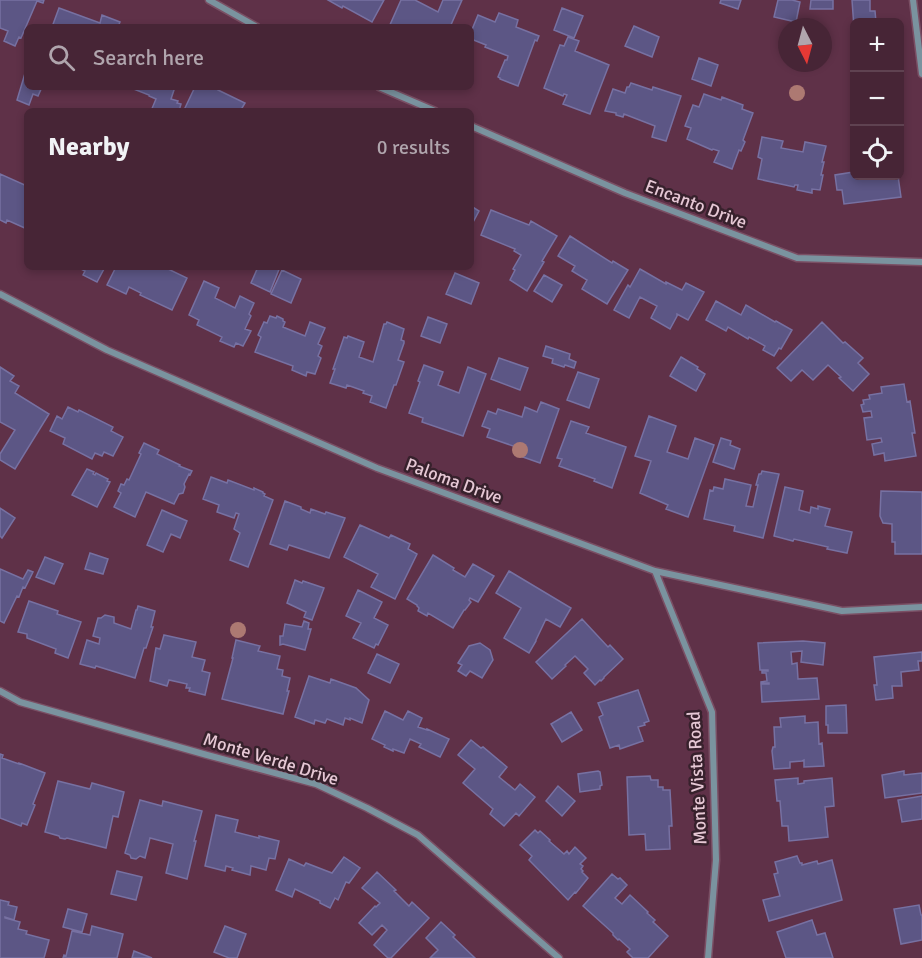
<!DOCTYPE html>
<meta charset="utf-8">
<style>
body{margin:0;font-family:Signika,sans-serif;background:#513142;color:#f1f3f6}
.controls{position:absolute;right:18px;top:18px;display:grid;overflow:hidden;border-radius:9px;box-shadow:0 3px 9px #0003}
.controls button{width:54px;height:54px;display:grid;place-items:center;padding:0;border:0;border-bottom:2px solid #5f4251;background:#472536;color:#f1f3f6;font:30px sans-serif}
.compass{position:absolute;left:778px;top:18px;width:54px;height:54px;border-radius:50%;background:#472536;box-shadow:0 3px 9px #0003;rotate:174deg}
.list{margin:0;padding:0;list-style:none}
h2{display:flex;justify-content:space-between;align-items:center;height:78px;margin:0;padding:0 24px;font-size:26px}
h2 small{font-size:20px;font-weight:400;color:#b0a5ad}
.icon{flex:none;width:33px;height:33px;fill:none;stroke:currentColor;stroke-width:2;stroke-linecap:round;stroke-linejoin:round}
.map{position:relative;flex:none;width:922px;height:958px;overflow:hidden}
.search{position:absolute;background:#472536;box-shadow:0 3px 9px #0003;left:24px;top:24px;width:450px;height:66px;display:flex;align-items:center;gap:15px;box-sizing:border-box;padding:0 21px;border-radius:9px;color:#b0a5ad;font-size:22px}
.panel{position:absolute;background:#472536;box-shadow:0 3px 9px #0003;left:24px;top:108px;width:450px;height:162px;border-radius:9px}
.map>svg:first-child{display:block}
.building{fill:#5c5685;stroke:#7771a2;stroke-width:1.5}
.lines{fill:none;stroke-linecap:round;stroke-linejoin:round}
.street-casing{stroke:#7a4f64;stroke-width:9}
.street{stroke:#7a939f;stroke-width:6}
.tree{fill:#ad7972}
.labels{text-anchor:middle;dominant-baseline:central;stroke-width:5;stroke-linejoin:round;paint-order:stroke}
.street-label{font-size:18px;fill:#e6c8d5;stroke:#37212c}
</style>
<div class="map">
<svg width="922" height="958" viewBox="0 0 922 958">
<rect width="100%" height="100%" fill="#5f3148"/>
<path class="building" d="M0,0H44L43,3L37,1L21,38L19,37L15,46L4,41L8,31L0,28Z
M328,0H384L372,22L343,6L342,8Z
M401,0H415L438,12L443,0H462L450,27H389Z
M721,0H741L738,9L720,3Z
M778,0H792L800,2L796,22L774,17Z
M811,0H833V9H810Z
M852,0H870V11H875L876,22H854V28Z
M59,8L100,23L102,15L120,22L118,27H52Z
M562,8L583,16L574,38L554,30Z
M499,13L518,20L516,27L539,36L537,41L535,40L518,86L500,79V78L498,77L505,60H507L508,56L485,47L486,45L471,39V32L478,15L495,22Z
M634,26L659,37L652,57L625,46Z
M568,37L579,41L575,51L609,65L590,114L563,104L567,95L564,94L563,96L544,88L560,45L564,46Z
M699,58L718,65L711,86L692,79Z
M26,70L27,87H42L38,96L33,94L29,105L17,100Z
M631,83L652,90L653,87L681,96L666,141L652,137L655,126L624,114L623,117L616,115V113L605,111L613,89L625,93L627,87H629Z
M132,87H175L171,99L178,101L177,103L181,104L179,111H151L156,99L149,96V95L131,88Z
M195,87H219L218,90L245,103L242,108L248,111H187L184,110Z
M704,94L721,100L722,97L743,105L742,109L753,113L743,140L745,142L741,151L739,150L732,169L714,162L719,151L713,149L712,150L687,139L691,128L685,126L693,105L699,107Z
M762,137L783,141L781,148L803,152L805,142L826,146L822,162H824L821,175H823L820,190L812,189V193L797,190L798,185H795L794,187L758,179L762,159L758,157Z
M854,172V176H898L901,197L844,204L842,190H837L835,175Z
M0,174L27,186V229L7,220L6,223L0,220Z
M471,206L479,211L471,226Z
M491,210L529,225L531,221L557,236L542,261L544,262L527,291L510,280L515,270L513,269L521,255L514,251L515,249L481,235Z
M570,236L612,263L613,261L628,270L607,304L582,289L587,280L572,271L575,266L558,256Z
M77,267H105L97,282L83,275L85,271Z
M116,267H164L187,278L172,310L140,295L141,293L129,287L126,294L107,285Z
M258,267H280L270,292L251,283Z
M640,269L666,284V282L682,290L686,283L704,292L688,320L677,314V316L670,329L651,318L657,306L640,297L629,318L614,310L628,285L630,287Z
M282,270L301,279L291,303L271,294Z
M455,273L479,283L471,304L446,294Z
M544,275L562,285L552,302L534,291Z
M204,281L219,288L215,298L235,308L240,296L254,303L249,314L251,316L245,329L251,331L243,346L236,343L234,347L220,341L222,337L197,325L199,320L189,315Z
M716,301L741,315L746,305L775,322L776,321L792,330L781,349L779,348L774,356L763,350L765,346L749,337L748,339L728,327L726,331L706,320Z
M270,316L276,318L277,316L283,319V321L285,322L283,327L305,336L310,322L325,328L318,344L322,346L318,356L321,358L315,374L307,372L306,376L292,370L293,366L255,352L261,337L258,335L264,322L267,323Z
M428,317L447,324L440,343L421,336Z
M387,322L404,329L401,340L404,341V343L398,360L404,362L396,385H394L386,408L370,402L372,396L363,393L364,391L347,385L346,388L330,383L335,369H333L344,337L347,338L348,336L364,342L359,357L373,362L384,324H386Z
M822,322L843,343L845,342L863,358L858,363L869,374L853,391L839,378L841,377L828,365L813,380L802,370L791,381L777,368Z
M546,346L570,354L569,359L576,362L574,368L565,365L564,367L552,363L553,359L543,356Z
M681,357L698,367L697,369L705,374L696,391L670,376Z
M499,358L528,368L520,390L491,379Z
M424,365L443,372L438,385L459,393L468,367L486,374L463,436L422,422L423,418L409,413L420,382L418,381Z
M0,367L14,376L10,381L19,386L15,393L49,414L15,469L0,460V454L15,430L0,422Z
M578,372L599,379L589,408L567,400Z
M904,384L907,402L910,401L915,433H912L916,456L885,461L884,453L874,455L872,444L882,442L881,438L867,440L864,418L872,417L871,411L863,412L861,405L864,404L863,400L870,399L869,395L882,393L881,387Z
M541,402L559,409L540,463L520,456L522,449L487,437L490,429L482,426L488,411L496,414L498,409L522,417L525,407L537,412Z
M68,407L78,412L79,410L113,427L111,431L123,437L113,456L104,452L102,456L95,453L92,459L63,444L65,438L50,431L57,416L62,419Z
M649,416L676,426L667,452L688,459L695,438L714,445L688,517L666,509L668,505L640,493L651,461L635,456Z
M571,421L589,427L586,433L626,447L612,488L594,481L595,479L559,466L562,459L557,458Z
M721,438L731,441L730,445L740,449L734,469L713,462Z
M144,443L159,450L157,454L180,465L179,466L192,471L190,475L189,474L184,484L185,487L183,493L179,494L174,504L146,492L135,517L114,507L121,493L118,491L121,484L124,485L127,479L129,480L141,454L139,453Z
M87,469L94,472L93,474L95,475L96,473L108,479L107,481L110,482L97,507L72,495Z
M762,471L779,474L763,538L734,531L735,526L704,519L710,490L713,491L714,487L723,489L725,479L751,485L746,506L753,507L758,485H756L759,474H761Z
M211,477L227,483L228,480L254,490V488L263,492V493L265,494L264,496L273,500L248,567L230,560L240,533L234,529L239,514L236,513L234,518L217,512L219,505L203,499Z
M785,487L803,491L799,510L810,513L811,507L818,509V506L830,509L825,526L852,532L847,553L827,549L828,547L794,539L793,541L774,536Z
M881,491L922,492V554H895V542H892V524L883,523L880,516Z
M285,501L301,507V509L310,513L311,509L325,514L326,512L345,518L329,558L289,545L287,550L270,544Z
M0,508L15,518L2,538L0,536Z
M162,510L187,521L180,538L171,534L163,552L147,545Z
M360,525L389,538L391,535L410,544L408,549L417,554L395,599L371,587L378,574L344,557Z
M90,553L108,559L103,574L85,569Z
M433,555L454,568L453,570L465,577L473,564L494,576L478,602L470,598L469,600L471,602L465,610H464L453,628L428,613L427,616L418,611L419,608L417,606V605L407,599Z
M45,557L63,564L54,584L36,577Z
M0,569L23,579L28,570L33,572L25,588L23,587L19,597L17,596L4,623L0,621Z
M509,571L571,608L560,627L546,619L536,640V641L529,653L504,638L521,608L496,593Z
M295,580L302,583L303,581L324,588L312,620L304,617L306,612L287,603Z
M358,590L382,602L374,618L388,625L378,645L376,644L374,648L353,638L361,623L346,616Z
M29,601L58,611L57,614L81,622L68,658L55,653L56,649L27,638V634L18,632Z
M138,606L155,611L151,627H153L146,648H144L135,678L96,666L95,668L80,664L87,640L99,644L100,638L93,636L98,618H101L105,615L114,617V623L131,629L136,610H137Z
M582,619L608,647L610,645L623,659L604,677V678L601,681L600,680L595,685L584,673L588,669L575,656L565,665L566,666L552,679L536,662Z
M304,621L309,623L308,629H311L305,650L283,644L280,645V636H283L285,624L302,627Z
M164,635L196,642L192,657L205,660L202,671L210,673L205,695L189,691L190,688H186L187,684L169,680L167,686L150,681L156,648L160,649Z
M236,640L260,646L258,651L280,656L277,669L283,670L282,676L290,678L287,691H289L283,714L222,699L233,658H232Z
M803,641L825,643L823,665L801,662L802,651L791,652L792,664L797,663L798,679L817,678L819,699L762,702L761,684H769V683H761V682L767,681L766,673H762V671H768V670H760L758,643Z
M480,643L490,650L493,660L482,678L470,671L466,676L458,671L462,665L458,663L469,646Z
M922,652V661H918L919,670L901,672L902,686H892L893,698L876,700L874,685H877L874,657Z
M377,654L399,664L390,683L368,673Z
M309,676L330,683L331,679L356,688L369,700L362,723L350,718V720L345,718L343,725L327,719L325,723L315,720L314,724L295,717Z
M638,690L649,721L644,723L645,725L638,727L643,741L620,749L619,745L610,748L599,717L603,715L598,703Z
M846,705L847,733H828V725H826V706Z
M385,711L403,720L408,711L422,718L418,727L427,730V729L449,739L440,757L419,747L421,744L410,739L404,753L393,749V751L384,747L385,745L372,739Z
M571,712L582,730L562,742L551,724Z
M805,716V723L818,722L819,744L822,743L824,766L804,767V760L802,761L790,762V768L774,769L772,751L773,747H775L774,727H781L780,718Z
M471,740L481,748L483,747L507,767L499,777L515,790L520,784L535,797L519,816L516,813L504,826L490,814L493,809L463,783L475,769L458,755Z
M0,754L3,755L2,758L19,764V763L45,773L33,804L35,805L27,825L22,823L21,826L0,818Z
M598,771L600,772L602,785L600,786V789L580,792L578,774Z
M904,771V775L922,773V793L885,798L882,775Z
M650,776L651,780H658V787H663V790H670L672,826H669L670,849L646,850L645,834L629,835L627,777Z
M798,778V784L804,783V781L832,778L834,806L825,807L828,837L789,841L788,826H782L780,801H777L775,780Z
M58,781L90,789L92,783L124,792L118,817L113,816L106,848L67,838L65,839L60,838L59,836L45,832Z
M558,786L575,801L562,816L546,801Z
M922,796V819L902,822L898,800Z
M140,800L162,806L163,801L202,811L194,841H196L187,879L166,873L173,844L150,838L145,858L140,856L136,859L131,858L130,855L125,853Z
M216,815L238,820L235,832L259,838V836L279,841L275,859L269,858L266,870L251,866L250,875L232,870L233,868L226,866L225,871L205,866Z
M535,830L538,833L540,831L550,840L549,841L564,854L567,851L569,854L575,847L586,858L580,864L583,866L581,869L583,871L582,872L588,878L576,893L575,892L568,900L529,860L532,856L520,845Z
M797,856L800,863H802V865L817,861L818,864L832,860L842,900L769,921L763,900L780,896L774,874L778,873L775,862Z
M344,857L360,868L349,883L346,882L338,900L335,898L330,908L320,903V901L295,889L292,897L276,890L289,859L304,866L306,863L332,873Z
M117,871L142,877L136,900L111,894Z
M377,872L396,890L394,891L409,906L412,902L429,918L391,958H388L374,945L387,930L382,925L372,935L359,923L375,906L376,907L380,903L362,888Z
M612,874L618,879L620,878L627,885L615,898L622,904L630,895L648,912L647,913L655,920L653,922L668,936L648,958H633L627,952L630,949L619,939L618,940L613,935V933L583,906Z
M0,900L9,902L8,905L17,907L14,920L5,917V918L20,922L18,929L27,931L26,934L49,940L44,958H0Z
M919,905L921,915H922V940L901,944L894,909Z
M68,909L87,914L82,932L63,927Z
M812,920L817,935L825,933L833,958H786L777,932Z
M441,922L455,935L453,937L475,958H430L438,950L426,938Z
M92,926L123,934L117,958H63L64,955L66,956L72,931L90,935Z
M225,926L246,934L237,958H229L214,952Z
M134,951L152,958H132Z"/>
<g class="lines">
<g class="street-casing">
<path id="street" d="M209,0L257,27
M913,0L922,74
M379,87L435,111
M471,126L625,193L797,258L922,262
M0,294L107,350L377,468L655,571L842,611L922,607
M655,571L712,712L716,860L708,958
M0,691L20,702L207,755L316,784L367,808L418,835L559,958"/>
</g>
<use href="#street" class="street"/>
</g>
<g class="tree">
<circle cx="797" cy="93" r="8"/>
<circle cx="520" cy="450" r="8"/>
<circle cx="238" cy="630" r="8"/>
</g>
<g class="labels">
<g class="street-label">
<text transform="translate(696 204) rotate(21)">Encanto Drive</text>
<text transform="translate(454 481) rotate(20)">Paloma Drive</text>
<text transform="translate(271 759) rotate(17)">Monte Verde Drive</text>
<text transform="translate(697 778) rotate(-93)">Monte Vista Road</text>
</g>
</g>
</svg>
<div class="controls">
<button>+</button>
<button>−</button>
<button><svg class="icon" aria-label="locate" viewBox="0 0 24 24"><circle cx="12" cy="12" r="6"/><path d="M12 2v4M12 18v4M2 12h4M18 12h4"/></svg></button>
</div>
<svg class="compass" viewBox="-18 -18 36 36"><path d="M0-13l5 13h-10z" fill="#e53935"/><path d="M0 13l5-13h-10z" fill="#b0a5ad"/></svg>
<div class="search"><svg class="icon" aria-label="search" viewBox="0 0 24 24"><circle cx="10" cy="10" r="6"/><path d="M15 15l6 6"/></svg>Search here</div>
<section class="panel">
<h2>Nearby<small>0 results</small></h2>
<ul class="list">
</ul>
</section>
</div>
